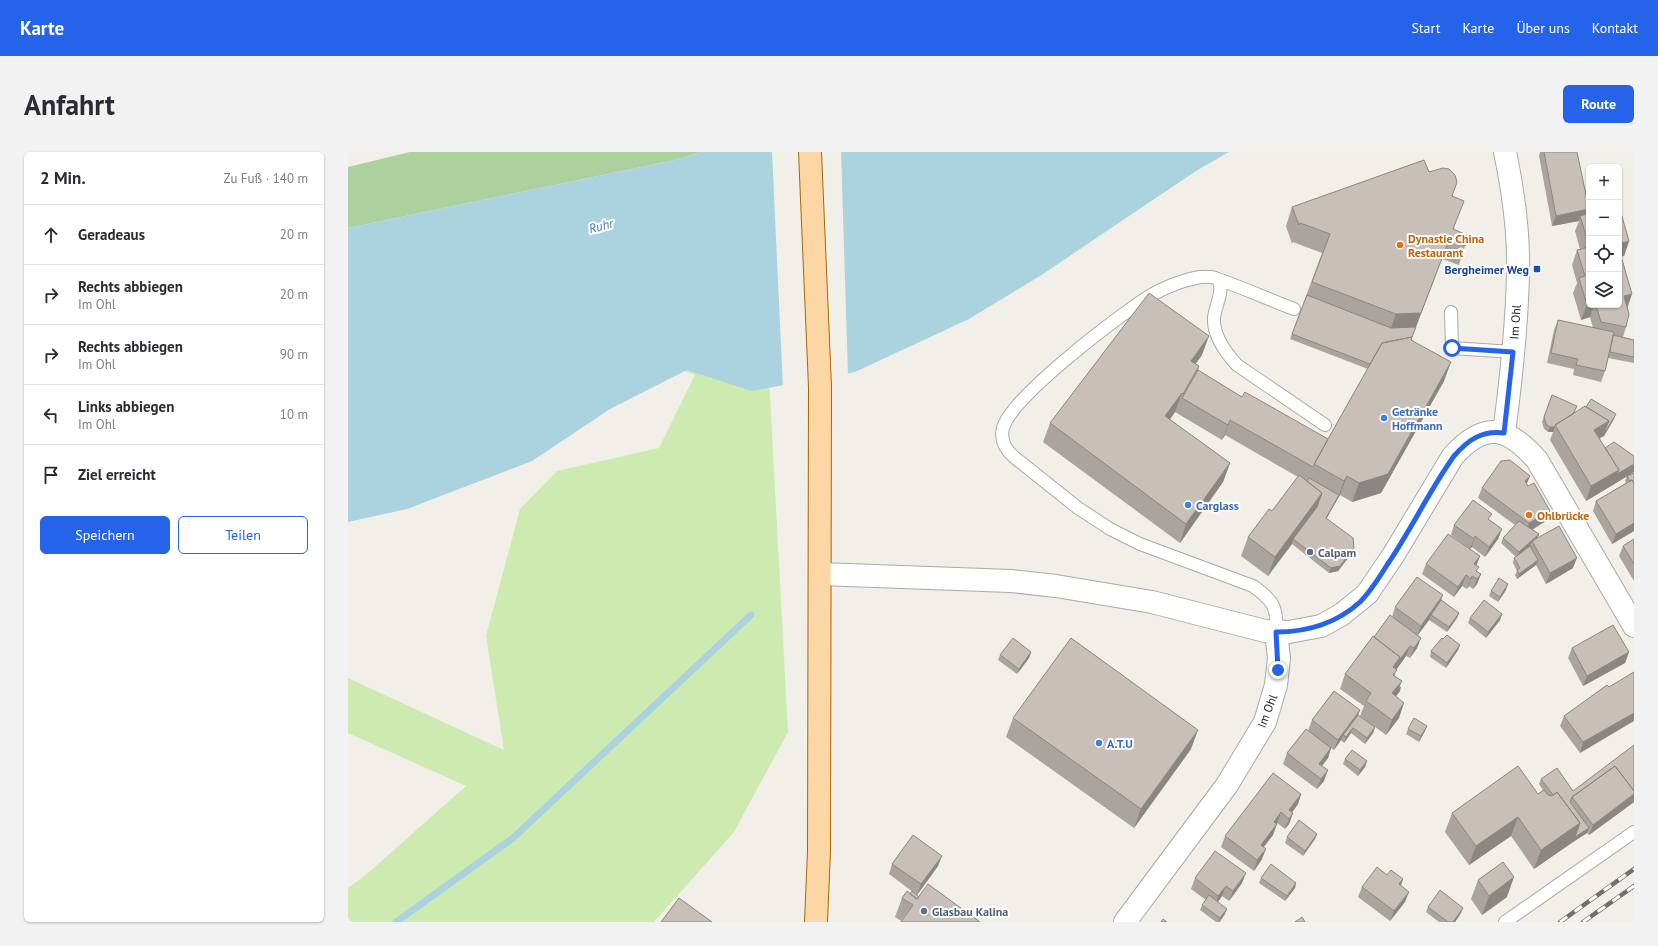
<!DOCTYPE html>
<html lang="de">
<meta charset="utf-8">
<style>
body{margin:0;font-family:"PT Sans",sans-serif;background:#f2f2f3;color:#2b2b33}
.controls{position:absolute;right:12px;top:12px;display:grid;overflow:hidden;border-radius:6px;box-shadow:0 1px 3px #0004}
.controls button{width:36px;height:36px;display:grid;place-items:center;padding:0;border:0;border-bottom:1px solid #e1e1e2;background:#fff;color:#2b2b33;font:20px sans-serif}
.stop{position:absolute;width:12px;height:12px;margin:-9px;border:3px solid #2563eb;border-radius:50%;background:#fff}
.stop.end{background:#2563eb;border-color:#fff;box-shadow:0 1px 4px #0008}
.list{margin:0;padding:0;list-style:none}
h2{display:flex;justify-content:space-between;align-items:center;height:52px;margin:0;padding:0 16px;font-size:17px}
h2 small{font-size:13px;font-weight:400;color:#7c7c81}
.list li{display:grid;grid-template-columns:26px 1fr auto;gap:12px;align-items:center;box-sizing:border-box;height:60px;padding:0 16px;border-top:1px solid #e1e1e2}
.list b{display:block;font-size:15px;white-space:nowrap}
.list p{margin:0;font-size:13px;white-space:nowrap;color:#7c7c81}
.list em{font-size:13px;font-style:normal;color:#7c7c81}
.actions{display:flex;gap:8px;padding:12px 16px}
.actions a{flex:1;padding:9px 0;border:1px solid #2563eb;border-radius:6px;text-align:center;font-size:14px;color:#2563eb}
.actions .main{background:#2563eb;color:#fff}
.icon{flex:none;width:22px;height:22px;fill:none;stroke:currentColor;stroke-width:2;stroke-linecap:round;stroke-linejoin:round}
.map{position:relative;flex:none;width:1286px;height:770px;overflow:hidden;border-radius:6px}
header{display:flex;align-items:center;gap:24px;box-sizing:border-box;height:56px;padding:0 20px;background:#2563eb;color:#fff}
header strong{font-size:19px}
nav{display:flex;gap:22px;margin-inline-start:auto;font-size:14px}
.intro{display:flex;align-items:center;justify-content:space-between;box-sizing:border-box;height:96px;padding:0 24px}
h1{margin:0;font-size:28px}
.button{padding:10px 18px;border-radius:6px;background:#2563eb;color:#fff;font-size:14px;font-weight:700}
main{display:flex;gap:24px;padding:0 24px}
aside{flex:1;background:#fff;border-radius:6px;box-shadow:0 1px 3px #0004}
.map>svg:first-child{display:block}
.grass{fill:#cdebb0}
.forest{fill:#add19e}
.water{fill:#aad3df}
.pier{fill:#f2efe9}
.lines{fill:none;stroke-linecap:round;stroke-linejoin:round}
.stream{stroke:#aad3df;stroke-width:7}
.lane-casing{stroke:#a9a9a9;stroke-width:14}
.street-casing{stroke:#a9a9a9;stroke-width:24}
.primary-casing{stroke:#a06b00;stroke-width:24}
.lane{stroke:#fff;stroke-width:12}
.street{stroke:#fff;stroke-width:22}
.primary{stroke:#fcd6a4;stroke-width:22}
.rail-casing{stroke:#707070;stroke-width:4.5}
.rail{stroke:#fff;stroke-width:3;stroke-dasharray:9;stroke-linecap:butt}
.wall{fill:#aba49e}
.shaded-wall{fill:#8b8681}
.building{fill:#c7bfb8;stroke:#8b8681}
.route{stroke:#2563eb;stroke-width:5}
.food-dot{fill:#e8710a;stroke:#fff;stroke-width:1.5}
.transit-dot{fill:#1a4fb4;stroke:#fff;stroke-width:1.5}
.shop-dot{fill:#3f7fe0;stroke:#fff;stroke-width:1.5}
.service-dot{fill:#5c6f8a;stroke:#fff;stroke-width:1.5}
.labels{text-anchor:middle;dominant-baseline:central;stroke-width:4;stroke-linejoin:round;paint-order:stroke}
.food-label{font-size:12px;font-weight:bold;fill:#c56008;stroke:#fff;text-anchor:start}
.transit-label{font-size:12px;font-weight:bold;fill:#164399;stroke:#fff;text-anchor:end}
.street-label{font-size:12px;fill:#222;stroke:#fff}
.shop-label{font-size:12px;font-weight:bold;fill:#366cbe;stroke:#fff;text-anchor:start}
.service-label{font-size:12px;font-weight:bold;fill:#4e5e75;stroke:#fff;text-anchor:start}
.water-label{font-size:13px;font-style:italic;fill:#4a7aab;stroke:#fff}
</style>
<header>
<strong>Karte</strong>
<nav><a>Start</a><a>Karte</a><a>Über uns</a><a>Kontakt</a></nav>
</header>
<div class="intro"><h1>Anfahrt</h1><a class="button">Route</a></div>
<main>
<aside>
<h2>2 Min.<small>Zu Fuß · 140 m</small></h2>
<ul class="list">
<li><svg class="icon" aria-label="ahead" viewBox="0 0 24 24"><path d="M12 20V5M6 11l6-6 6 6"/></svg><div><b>Geradeaus</b></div><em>20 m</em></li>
<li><svg class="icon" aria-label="right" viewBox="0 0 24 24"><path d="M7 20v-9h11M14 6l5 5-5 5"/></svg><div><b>Rechts abbiegen</b><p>Im Ohl</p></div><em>20 m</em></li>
<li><svg class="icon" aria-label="right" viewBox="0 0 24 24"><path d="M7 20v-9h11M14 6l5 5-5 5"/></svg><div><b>Rechts abbiegen</b><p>Im Ohl</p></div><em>90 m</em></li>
<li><svg class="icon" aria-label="left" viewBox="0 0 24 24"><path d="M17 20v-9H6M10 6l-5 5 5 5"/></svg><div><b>Links abbiegen</b><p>Im Ohl</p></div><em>10 m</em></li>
<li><svg class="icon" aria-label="arrive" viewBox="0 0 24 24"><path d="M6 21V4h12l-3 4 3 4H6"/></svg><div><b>Ziel erreicht</b></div></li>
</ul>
<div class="actions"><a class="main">Speichern</a><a>Teilen</a></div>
</aside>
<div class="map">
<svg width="1286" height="770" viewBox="0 0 1286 770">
<rect width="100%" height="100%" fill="#f2efe9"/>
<path class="grass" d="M413,75L440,580L386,680L306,770H0V736L19,722L118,634L0,581V526L156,598L138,484L172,357L209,319L311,296L347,223L285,198Z"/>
<path class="forest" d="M62,0H354L327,8L0,76V15Z"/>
<path class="water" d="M354,0H881L848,19L692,124L621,167L507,220L403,239L339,218L262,257L184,309L59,357L0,370V76L327,8Z"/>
<path class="pier" d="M424,0H493L500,224L435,236Z"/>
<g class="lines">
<path class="stream" d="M48,770L165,686L403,463"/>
<g class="lane-casing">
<path id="lane" d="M871,129C876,140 867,154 866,166C865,183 878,201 889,213L977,273
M1103,160L1104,196L1165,200
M928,480C930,456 925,448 905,434L792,392L762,377L730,356L666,305C658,298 652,288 655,276C664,245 761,172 791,151C808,139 831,129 852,125C856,125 863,124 867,126C893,135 920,147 946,157
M1157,770L1286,680"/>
</g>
<g class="street-casing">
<path id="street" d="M1156,281C1163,228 1169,174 1170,121C1171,81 1165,38 1157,0
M472,422L663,429L708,434L804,450L917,479L941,480L973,474L993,463L1019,442L1046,402L1105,304C1137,269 1159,274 1189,308L1286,474
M777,770L879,633L917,570L928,533L931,506L928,480"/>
</g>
<g class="primary-casing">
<path id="primary" d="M462,0L472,235L471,699L468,770"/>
</g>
<use href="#lane" class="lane"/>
<use href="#street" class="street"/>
<use href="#primary" class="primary"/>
<g class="rail-casing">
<path id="rail" d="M1212,770L1286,717
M1235,770L1286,734"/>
</g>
<use href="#rail" class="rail"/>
</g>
<path class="wall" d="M1192,0H1229L1240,54H1241V153H1271V54L1281,89L1276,104L1273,105L1279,155L1278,175L1275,185L1286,188V211L1260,206L1257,219L1253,230L1225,223L1226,217L1199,211L1206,178L1210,168L1245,176L1242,165L1233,168L1225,141L1229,131L1224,113L1229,98L1232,97L1227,79L1231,69L1204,74L1191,4Z
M1081,20L1104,44L1106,78L1117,94L1111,113L1094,107L1063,188L1096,229L1033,341L1004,350L992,343L978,366L1006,396L1004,401L990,419L981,421L944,392L920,424L893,404L900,385L924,359L950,325L877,283L874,288L827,260L822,268L882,311L875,330L832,391L695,290L702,271L854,203L847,212L851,214L850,219L894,245L980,287L1020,217L942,187L974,101L945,90L944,92L938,74L944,55Z
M1204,243L1226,261L1266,267L1256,284L1251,286L1257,296L1280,324L1286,321V379L1264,392L1245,359L1248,349L1278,331L1277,329L1279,324L1238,349L1202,288L1205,280H1200L1196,277L1194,270Z
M1179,332L1198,369L1184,378L1191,382L1190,385L1225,416L1198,432L1188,413L1169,427L1167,423L1169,419L1165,411L1166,406L1168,405L1153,391L1155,386L1167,373L1130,346L1134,336Z
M1142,368L1154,377L1150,387L1137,405L1124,395L1122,397L1103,383L1106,373Z
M1286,387V429L1271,404L1275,394Z
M1132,404L1128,414L1129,420L1133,422L1129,432L1125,437L1121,434L1119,437L1114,434L1106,445L1074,422L1078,412Z
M1158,438L1150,450L1141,444L1143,439Z
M1093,448L1111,461L1109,466L1099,480L1081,468L1070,483L1073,486L1069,496L1062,506L1058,504L1048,517L1047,524L1052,533V539L1048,544L1051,566L1038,583L1012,564L1016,554L992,537L997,522L1026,485L1044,465L1047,455Z
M1154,462L1152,468L1138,486L1120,471L1122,466Z
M1095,487L1112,493L1110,498L1098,516L1082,505L1083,499Z
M1224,496L1281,500L1277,511L1235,534L1220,506Z
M683,500L681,506L669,522L650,508L652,503Z
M1261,535L1232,601L1212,574L1216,564Z
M1012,558L1010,563L1027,575L1025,581L1017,592L1003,581L996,591L993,588L986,598L983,596L980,606L974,614L976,629L969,637L935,612L939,601L960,579L964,568Z
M665,566L843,597L786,676L658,585Z
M1060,577L1077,579L1071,590L1058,582Z
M997,607L1019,609L1017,615L1010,624L995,612Z
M1193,627L1225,639L1286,650L1241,683L1239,681L1225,690L1186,717L1163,684L1121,713L1097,680L1104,661L1190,642L1195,638L1191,632Z
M953,642L950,652L944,660L945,661L941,672L937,677L929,671L928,672H929L925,683L915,695L914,707L906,719L873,695L877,684Z
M969,682L967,687L955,704L937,691L939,685Z
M544,712L590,714L569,743L541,722Z
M1039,723L1055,727L1053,734L1057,750L1042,769L1010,745L1014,735Z
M847,726L894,731L881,749L874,744L870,750L877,762L872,770H868L852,758L854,753L858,748L843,737Z
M913,726L948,731L947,736L937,749L911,731Z
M1130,728L1159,745L1134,763L1123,747Z
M562,742L571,745L553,769L547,765L554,746Z
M1080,755L1113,761L1107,770H1091L1078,760Z"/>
<path class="shaded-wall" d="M1241,57L1237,68L1232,64L1231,69L1204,74L1208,64Z
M1101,88L1066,180L1041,181L1048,162Z
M1281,89L1276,104L1271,105V92Z
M1284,142L1279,157L1276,144Z
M1241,152V153H1246L1242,165L1233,168L1239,153Z
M861,184L854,203L836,228L843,209Z
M1103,210L1096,229L1033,341L1004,350L1011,331Z
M834,241L827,260L810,283L817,264Z
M1268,262L1266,267L1256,284L1258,279Z
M882,268L877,283L874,288Z
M1261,269L1256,284L1241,292L1246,278Z
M1202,275H1207L1205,280H1200Z
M882,311L875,330L832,391L838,372Z
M1286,312V320L1265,333L1269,322Z
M1271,318L1265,333L1238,349L1243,334Z
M999,324L992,343L976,371L978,366L991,343L996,329Z
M1182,324L1178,334L1177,329Z
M974,341L967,360L945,387L944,392L920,424L927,405Z
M1202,359L1198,369L1178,381L1181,371Z
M1286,371V379L1264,392L1268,382Z
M1154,377L1150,387L1137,405L1141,395Z
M1191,382L1189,387L1184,389L1182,394L1169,406L1171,400Z
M1127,384L1124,395L1122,397L1126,387Z
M1006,396L1004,401L990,419L981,421L983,416Z
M1132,404L1128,414L1126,412Z
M1229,406L1225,416L1198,432L1202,421Z
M1190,408L1188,413L1169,427L1171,422Z
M1133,422L1129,432L1125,437L1129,427Z
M1118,423L1114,434L1106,445L1110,435Z
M1124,424L1121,434L1119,437L1123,427Z
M1160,432L1158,438L1150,450L1152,445Z
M1095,443L1091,454L1083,463L1081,468L1069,484L1073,474Z
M1111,461L1109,466L1099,480L1101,475Z
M1154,462L1152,468L1138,486L1140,480Z
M1073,486L1069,496L1062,506L1066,496Z
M1112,493L1110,498L1098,516L1099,511Z
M1062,494L1058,504L1040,530L1045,515L1052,505Z
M683,500L681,506L669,522L671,517Z
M1281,500L1277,511L1235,534L1239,524Z
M1054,529L1050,538L1053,534L1052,539L1039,556L1044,541Z
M1056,551L1051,566L1038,583L1044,568Z
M1012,558L1008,568L995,583L993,588L986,598L990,588Z
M1286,561V569L1232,601L1235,590Z
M1079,574L1077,579L1071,590L1073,584Z
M1027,575L1025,581L1017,592L1019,586Z
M1005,576L1003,581L996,591L998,585Z
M850,578L843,597L786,676L793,657Z
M983,596L980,606L967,622L971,612Z
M1019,609L1017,615L1010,624L1012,618Z
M980,618L976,629L969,637L973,627Z
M953,642L950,652L940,666L941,658Z
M1286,642V650L1241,683L1245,673Z
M933,660L929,671L922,680L926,670Z
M945,661L941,672L937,677L941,667Z
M1170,665L1163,684L1121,713L1128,694Z
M1232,671L1225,690L1186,717L1193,698Z
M929,672L925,683L909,704L913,693Z
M1241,676L1239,681L1225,690L1227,685Z
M969,682L967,687L955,704L957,699Z
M918,697L914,707L906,719L909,708Z
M594,704L590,714L569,743L573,732Z
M898,721L894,731L881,749L885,739Z
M1166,725L1159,745L1134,763L1141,744Z
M1055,727L1051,737V732Z
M948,731L947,736L937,749L939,744Z
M878,734L874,744L867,754L870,744Z
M1061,740L1057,750L1042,769L1046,759Z
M1115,756L1113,761L1107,770H1105Z
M879,757L877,762L871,770L872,766Z"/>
<path class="building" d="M1196,0H1229L1241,57L1208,64Z
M1076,8L1081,20L1095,16L1101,17L1107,23L1109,30L1104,44L1116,49L1105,77L1121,84L1117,94L1101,88L1073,161L1048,162L964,130L982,82L952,71L951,73L944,55Z
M1240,54H1241V61L1239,62L1241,57Z
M1271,54L1281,89L1271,92Z
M1241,61V93L1232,64Z
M1241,95V152L1239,153L1231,126L1237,124L1229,98Z
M1271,97L1284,142L1276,144L1281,162L1278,175L1253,170L1248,153H1271Z
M801,141L861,184L843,209L851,214L835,242L834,241L817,264L882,311L838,372L702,271Z
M959,143L1043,176L1068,175L1064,185L1034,191L1022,212L944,182Z
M1210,168L1266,180L1257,219L1228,213L1230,207L1203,201Z
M1265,183L1286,188V205L1262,200Z
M1064,185L1063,188L1103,210L1040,322L1011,331L999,324L996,329L966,312L1034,191Z
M850,218L894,245L897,240L980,287L965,315L882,268L880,273L834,246Z
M1204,243L1229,254L1225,262L1207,273V275H1202L1198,272L1196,265Z
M1243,247L1268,262L1258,279L1257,278L1261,269L1238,255Z
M1237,254L1261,269L1246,278L1271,318L1243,334L1207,273Z
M1266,290L1286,304V312L1269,322L1271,318L1257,296Z
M1162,308L1182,324L1177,329L1180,334L1186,331L1202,359L1181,371L1134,336L1153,309Z
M1286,321V331L1284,328L1282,329L1279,324Z
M951,323L974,341L927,405L900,385L921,357L924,359Z
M961,326L991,343L978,366L1005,386L1006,396L992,414L983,416L945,387L969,355L974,341L959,329Z
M1284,328L1286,331V371L1268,382L1248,349Z
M1125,348L1144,362L1140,367L1154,377L1141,395L1127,384L1126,387L1106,373Z
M1171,369L1191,382L1171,400L1155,386Z
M1211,374L1229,406L1202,421L1184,389Z
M1100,382L1132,404L1126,412L1131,415L1128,419L1133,422L1129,427L1124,424L1123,427L1118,423L1110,435L1078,412Z
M1286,387V412L1275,394Z
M1182,394L1190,408L1171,422L1169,418L1172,416L1166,406Z
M1069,425L1095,443L1073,474L1047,455Z
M1151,426L1160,432L1152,445L1143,439Z
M1093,448L1111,461L1101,475L1083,463Z
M1136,448L1154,462L1140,480L1122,466Z
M1042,463L1073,486L1066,496L1062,494L1050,510L1052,505L1026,485Z
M1265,473L1281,500L1239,524L1224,496Z
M1099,483L1112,493L1099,511L1083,499L1094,486L1095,487Z
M1025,484L1052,505L1045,515L1049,518L1045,523L1054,529L1044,541L1056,551L1044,568L1018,549L1023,541L997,522Z
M665,486L683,500L671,517L652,503Z
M723,486L850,578L793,657L665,566Z
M1286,520V561L1235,590L1216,564L1259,533L1261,535Z
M986,539L1012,558L990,588L964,568Z
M1010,563L1027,575L1019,586L1005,576L998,585L995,583Z
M1066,566L1079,574L1073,584L1060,577Z
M958,577L983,596L971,612L980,618L973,627L939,601Z
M1286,593V639L1267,614L1224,645L1222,650L1241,676L1227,685L1232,671L1209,640L1205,643L1193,627L1209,616L1225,639Z
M1004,598L1019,609L1012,618L997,607Z
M1170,614L1190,642L1196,638L1200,643L1204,644L1209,640L1232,671L1193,698L1170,665L1128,694L1104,661Z
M1267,614L1286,639V642L1245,673L1224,645Z
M925,621L953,642L941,658L945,661L941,667L933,660L926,670L929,672L913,693L918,697L909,708L877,684Z
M951,668L969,682L957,699L939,685Z
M565,683L594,704L573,732L544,712Z
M867,699L898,721L885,739L878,734L870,744L847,726Z
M1155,710L1166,725L1141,744L1130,728Z
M923,712L948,731L939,744L913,726Z
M1029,715L1039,723L1043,718L1055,727L1051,732L1061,740L1046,759L1014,735Z
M580,732L632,770H553L565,753L554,746L559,739L569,747Z
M1092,738L1115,756L1105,770H1100L1080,755Z
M564,739L571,745L569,747L562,742Z
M861,743L879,757L872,766L854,753Z
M331,746L364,770H313Z
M954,765L957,770H947Z
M815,767L819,770H813Z"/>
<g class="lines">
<path class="route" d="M930,518L928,480C959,480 989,471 1012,450C1023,439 1031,426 1039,413C1063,378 1081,339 1106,304C1120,288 1134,278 1156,281L1165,200L1104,196"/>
</g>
<g class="food-dot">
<circle cx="1052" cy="93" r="4"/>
<circle cx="1181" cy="363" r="4"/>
</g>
<rect class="transit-dot" x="1185" y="113" width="8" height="8" rx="2"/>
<g class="shop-dot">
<circle cx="1036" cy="266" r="4"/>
<circle cx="840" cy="353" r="4"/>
<circle cx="751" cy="591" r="4"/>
</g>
<g class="service-dot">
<circle cx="962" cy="400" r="4"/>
<circle cx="576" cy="759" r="4"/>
</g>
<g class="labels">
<g class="food-label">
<text x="1060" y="86">Dynastie China<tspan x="1060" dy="14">Restaurant</tspan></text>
<text x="1189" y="363">Ohlbrücke</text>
</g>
<g class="transit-label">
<text x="1181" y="117">Bergheimer Weg</text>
</g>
<g class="street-label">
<text transform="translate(1167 170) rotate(-86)">Im Ohl</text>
<text transform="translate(919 559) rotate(-69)">Im Ohl</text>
</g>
<g class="shop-label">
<text x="1044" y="259">Getränke<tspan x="1044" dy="14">Hoffmann</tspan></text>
<text x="848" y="353">Carglass</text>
<text x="759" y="591">A.T.U</text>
</g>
<g class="service-label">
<text x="970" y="400">Calpam</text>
<text x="584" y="759">Glasbau Kalina</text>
</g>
<g class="water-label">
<text transform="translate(253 74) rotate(-15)">Ruhr</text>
</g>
</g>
</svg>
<div class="controls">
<button>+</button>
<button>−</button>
<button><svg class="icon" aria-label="locate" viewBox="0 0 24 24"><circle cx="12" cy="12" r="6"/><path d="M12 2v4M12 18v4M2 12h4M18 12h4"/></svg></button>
<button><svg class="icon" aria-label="layers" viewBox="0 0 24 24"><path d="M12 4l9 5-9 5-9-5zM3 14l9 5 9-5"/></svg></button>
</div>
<div class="stop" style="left:1104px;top:196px"></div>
<div class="stop end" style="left:930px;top:518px"></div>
</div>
</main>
